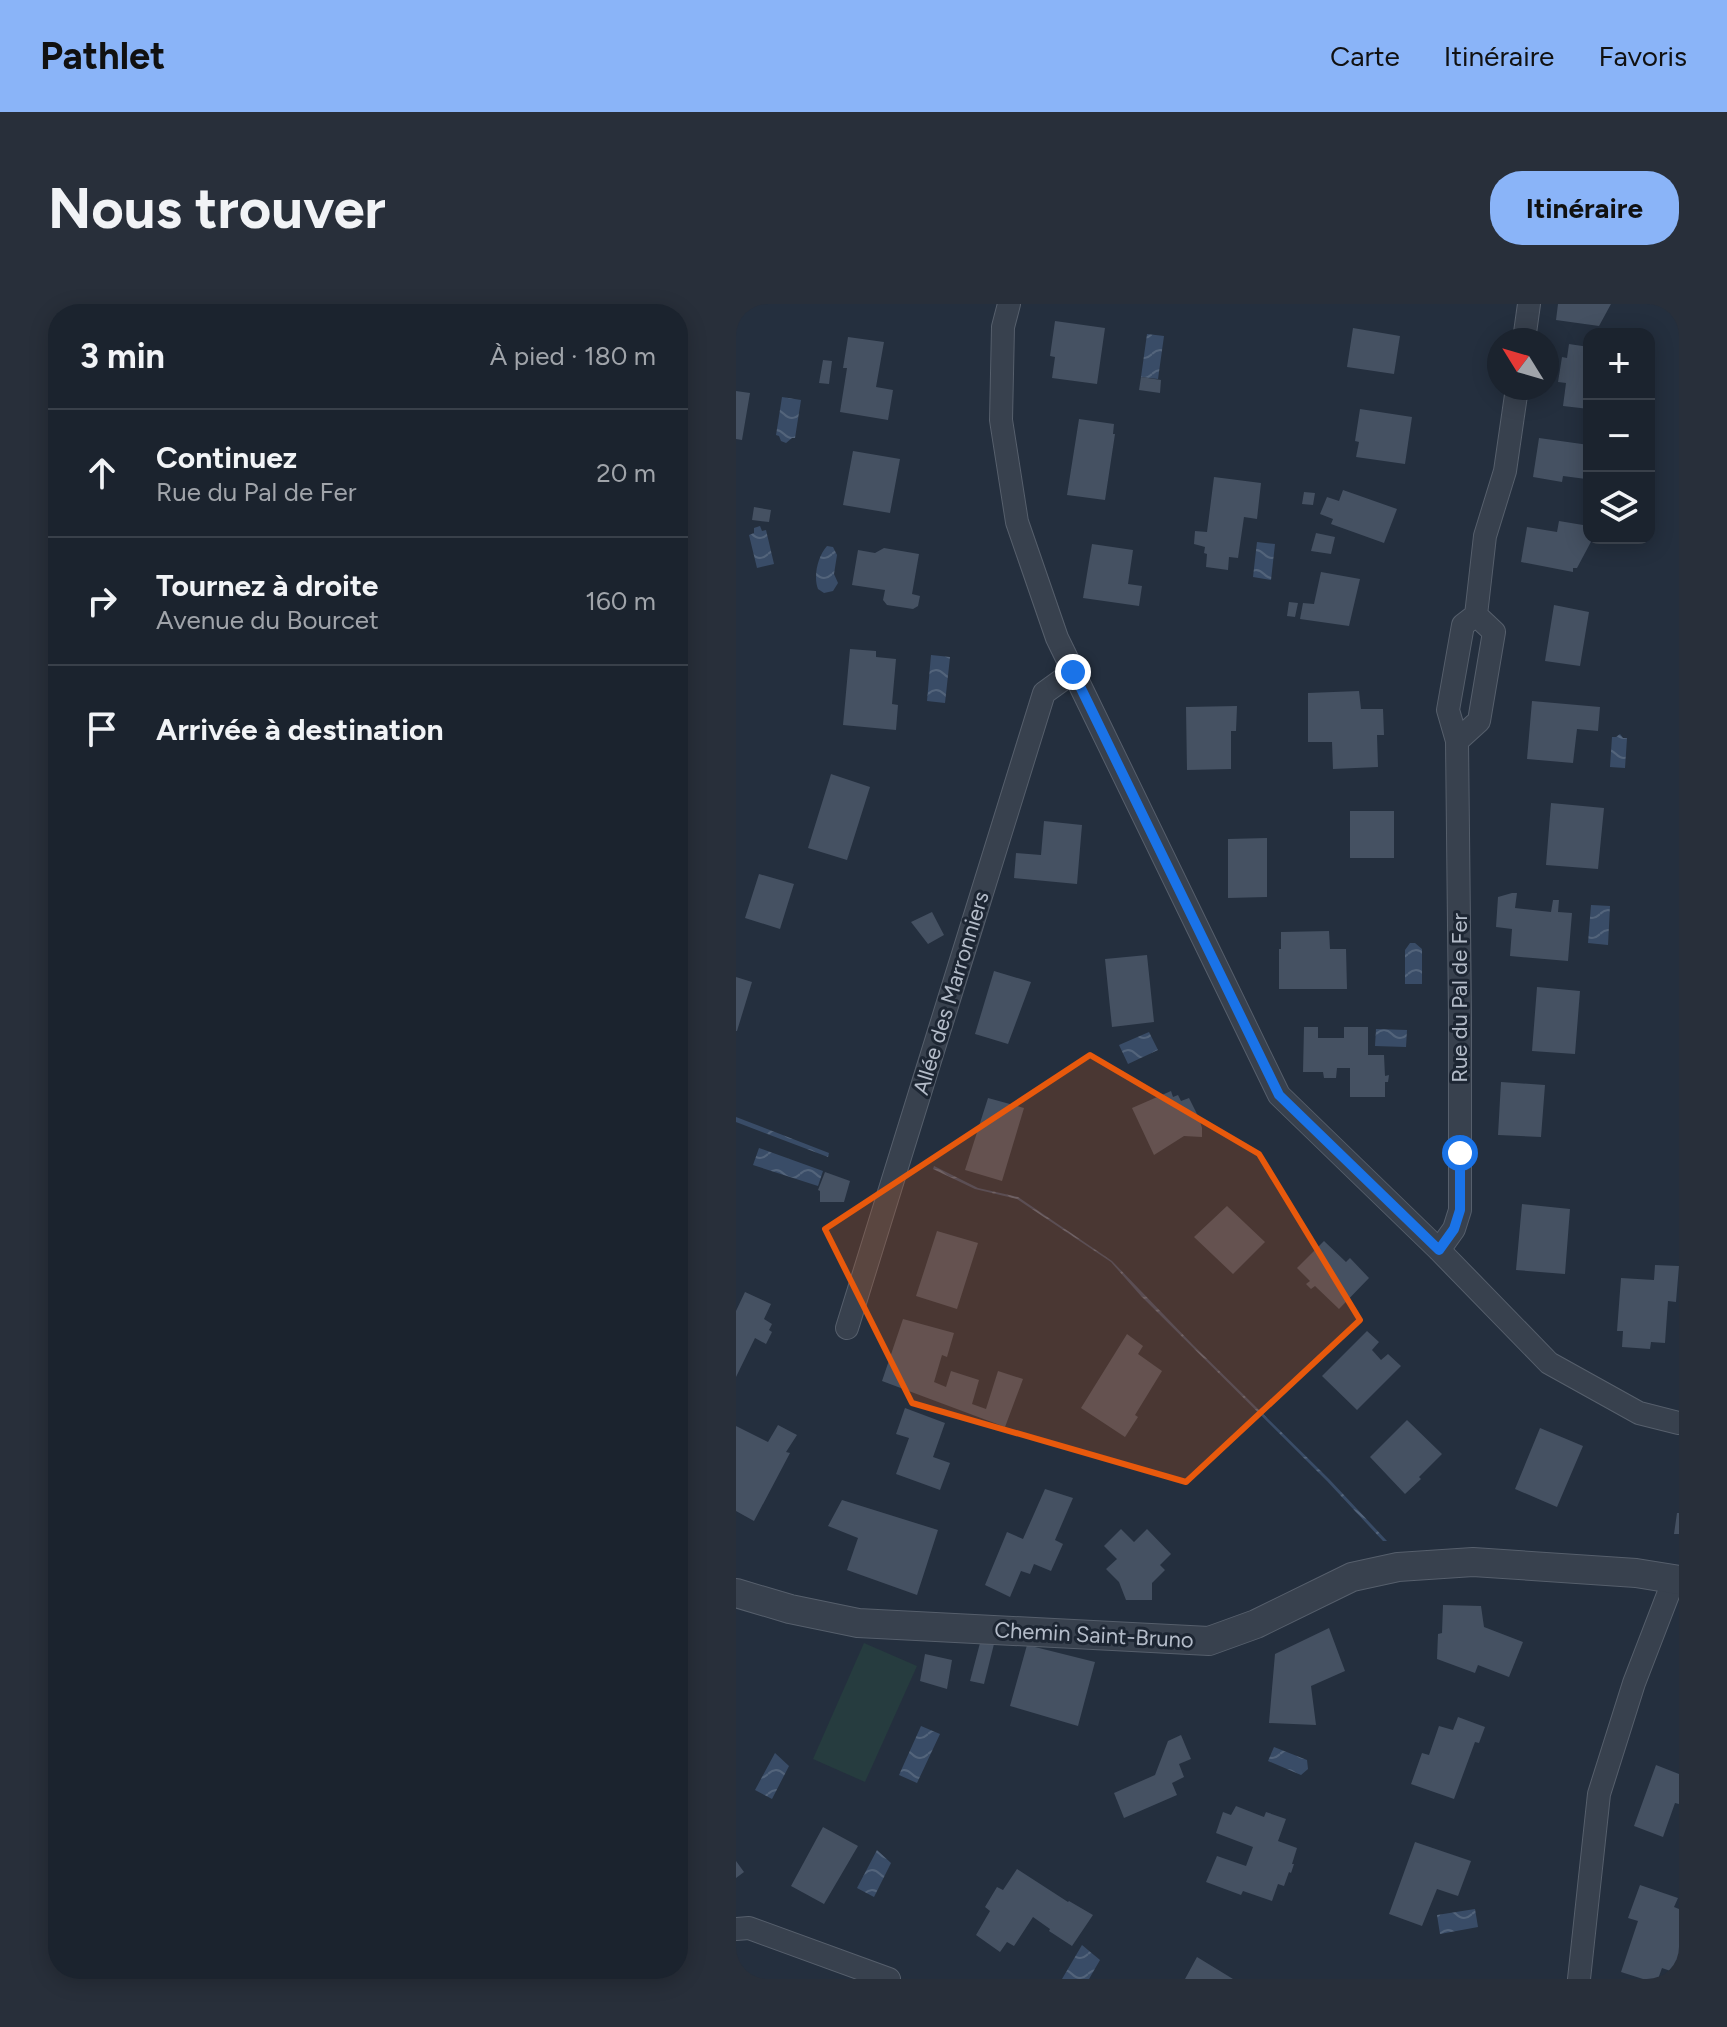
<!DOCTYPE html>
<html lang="fr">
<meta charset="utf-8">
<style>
body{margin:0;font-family:Figtree,sans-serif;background:#282f3a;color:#f1f3f6}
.controls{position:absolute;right:24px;top:24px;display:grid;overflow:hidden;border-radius:16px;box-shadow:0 4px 20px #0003}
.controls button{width:72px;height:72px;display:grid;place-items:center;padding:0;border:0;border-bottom:2px solid #39404a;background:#1b232e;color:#f1f3f6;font:40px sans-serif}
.compass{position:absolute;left:751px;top:24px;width:72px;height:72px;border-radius:50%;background:#1b232e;box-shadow:0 4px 20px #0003;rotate:307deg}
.stop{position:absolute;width:24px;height:24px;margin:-18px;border:6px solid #1a73e8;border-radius:50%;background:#fff}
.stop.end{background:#1a73e8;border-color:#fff;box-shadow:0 2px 8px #0008}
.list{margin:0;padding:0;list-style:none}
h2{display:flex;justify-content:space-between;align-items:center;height:104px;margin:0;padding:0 32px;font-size:34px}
h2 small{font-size:26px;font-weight:400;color:#a0a4aa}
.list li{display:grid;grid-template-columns:52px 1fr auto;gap:24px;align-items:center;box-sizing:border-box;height:128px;padding:0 32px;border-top:2px solid #39404a}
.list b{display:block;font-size:30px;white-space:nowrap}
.list p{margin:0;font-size:26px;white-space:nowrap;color:#a0a4aa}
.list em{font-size:26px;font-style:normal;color:#a0a4aa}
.icon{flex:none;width:44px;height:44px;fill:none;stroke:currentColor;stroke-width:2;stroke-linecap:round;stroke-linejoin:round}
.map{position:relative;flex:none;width:943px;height:1675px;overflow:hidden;border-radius:32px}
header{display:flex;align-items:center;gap:48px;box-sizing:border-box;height:112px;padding:0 40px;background:#8ab4f8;color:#111}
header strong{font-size:38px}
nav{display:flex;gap:44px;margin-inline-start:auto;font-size:28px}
.intro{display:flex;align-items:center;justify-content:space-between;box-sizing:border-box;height:192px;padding:0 48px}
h1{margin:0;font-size:56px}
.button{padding:20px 36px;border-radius:32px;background:#8ab4f8;color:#111;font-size:28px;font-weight:700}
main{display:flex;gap:48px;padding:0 48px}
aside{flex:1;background:#1b232e;border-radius:32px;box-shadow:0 4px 20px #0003}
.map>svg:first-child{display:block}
.pitch{fill:#263c3f}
.water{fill:url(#water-waves)}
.building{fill:#455162}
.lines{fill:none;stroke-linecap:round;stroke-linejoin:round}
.minor-casing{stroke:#565f6c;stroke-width:24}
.tertiary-casing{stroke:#565f6c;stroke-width:30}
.minor{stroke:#38414e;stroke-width:22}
.tertiary{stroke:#38414e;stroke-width:28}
.route{stroke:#1a73e8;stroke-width:10}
.marked{fill:#e8590c;fill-opacity:0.2;stroke:#e8590c;stroke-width:6;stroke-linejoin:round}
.labels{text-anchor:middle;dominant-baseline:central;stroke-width:6;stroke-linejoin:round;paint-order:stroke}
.street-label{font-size:22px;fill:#b4bcc9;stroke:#1d2633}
</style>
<header>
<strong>Pathlet</strong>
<nav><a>Carte</a><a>Itinéraire</a><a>Favoris</a></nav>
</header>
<div class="intro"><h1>Nous trouver</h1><a class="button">Itinéraire</a></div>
<main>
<aside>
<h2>3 min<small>À pied · 180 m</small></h2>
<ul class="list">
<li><svg class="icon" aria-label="ahead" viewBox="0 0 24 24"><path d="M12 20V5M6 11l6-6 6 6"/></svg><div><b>Continuez</b><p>Rue du Pal de Fer</p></div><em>20 m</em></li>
<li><svg class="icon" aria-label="right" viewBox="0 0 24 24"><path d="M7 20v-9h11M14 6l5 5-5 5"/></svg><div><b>Tournez à droite</b><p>Avenue du Bourcet</p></div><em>160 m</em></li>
<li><svg class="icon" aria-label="arrive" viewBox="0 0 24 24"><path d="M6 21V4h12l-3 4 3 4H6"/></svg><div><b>Arrivée à destination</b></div></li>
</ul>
</aside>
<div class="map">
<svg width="943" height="1675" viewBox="0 0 943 1675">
<defs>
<pattern id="water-waves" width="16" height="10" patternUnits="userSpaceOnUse" patternTransform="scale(2)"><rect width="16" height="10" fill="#394c67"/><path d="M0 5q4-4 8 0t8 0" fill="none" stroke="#53647b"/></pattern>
</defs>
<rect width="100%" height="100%" fill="#242f3e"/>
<path class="pitch" d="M128,1339L181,1362L129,1478L77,1455Z"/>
<path class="water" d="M411,30L428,32L422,75L405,73Z
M46,93L65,96L59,134H56L50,139L45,137L43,132L40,131Z
M24,222L26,227L30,226L38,260L21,264L13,231L18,229V224Z
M521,238L539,240L535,276L517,273Z
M91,242L97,243L101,251L98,270L102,279L97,287L88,289L82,285C77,272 82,252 91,242Z
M195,351L214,353L209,399L191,397Z
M884,430L887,434H891L889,464L874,463L876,433H880Z
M855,601L874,602L872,641L852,639Z
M674,639H679L686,645V680H669V646Z
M640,725L671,726L670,743L639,742Z
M413,728L422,746L392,760L383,741Z
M0,813L93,849L92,853L0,818Z
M23,844L87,867L82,882L17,861Z
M198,862L242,884L282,893L376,957L457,1041L593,1175L651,1237H647L591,1177L405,992L375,958L281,895L239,885L197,865Z
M185,1422L204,1430L181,1479L163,1471Z
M538,1443L571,1456L572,1465L565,1471L532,1457Z
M39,1449L53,1462L36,1495L19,1486Z
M141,1546L155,1559L138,1593L121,1584Z
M739,1605L742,1623L704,1630L701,1611Z
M346,1641L364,1656L353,1675H326Z"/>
<path class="building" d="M822,0H875L863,22L820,16Z
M319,17L369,24L361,80L316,74L319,53L314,52Z
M617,24L664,32L658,70L611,63Z
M112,33L148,38L140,83L157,86L152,116L104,108L111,64H107Z
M833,40L853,43V105L827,102L830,79L822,78L826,53L831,54Z
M87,56L96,57L93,80L83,79Z
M405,73L425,76L424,89L403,86Z
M0,87L14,89L6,136L0,135Z
M624,105L676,113L669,160L620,153L623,138L619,137Z
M343,115L378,120L377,130H379L369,196L331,191Z
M803,134L853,141L850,175L827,172L826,178L797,173Z
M117,147L164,155L154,209L107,201Z
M478,173L525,179L521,215L508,213L502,254L493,253L492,266L470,263L471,250L468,249L469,243L458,240L459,227L471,228Z
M607,186L661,205L648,239L595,220L597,215L584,210L591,193L603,197Z
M568,188L579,189L577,201L566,200Z
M18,203L35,206L33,218L16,216Z
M823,217L853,222V234H857L841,264H837V268L785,258L791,223L821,228Z
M580,229L599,233L595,250L575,247Z
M356,240L397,246L392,280L406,282L403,302L347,294Z
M148,244L183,250L176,290L184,292L182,302L177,305L151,301L147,296L149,286L116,281L122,246L139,249Z
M585,268L624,275L613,322L564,315L567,299L578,300Z
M553,298L562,299L559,313L551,312Z
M818,301L853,308L844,362L809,357Z
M114,345L140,347V353L160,355L156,400L162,401L160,426L107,421Z
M623,387L625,405H647L648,431H641L642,463L597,465L596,438H572V389Z
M796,397L864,403L862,427L841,425L837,459L791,455Z
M501,402L500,427H495V465L451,466L450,403Z
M95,470L134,483L111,556L72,544Z
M815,499L868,504L862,565L810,561Z
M614,507H658V554H614Z
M308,517L346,521L341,580L278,574L280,549L305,551Z
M531,534V593L492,594V535Z
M23,570L58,580L44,625L9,614Z
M776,589H781L779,604L815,608L817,596H823L822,608L836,609L832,657L774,652L776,625L760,623L762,593Z
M196,608L208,631L192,640L175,618Z
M593,627L594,645H610L611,685H543V645H545V628Z
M411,651L418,718L376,723L369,655Z
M258,667L295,678L272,740L239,730Z
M0,673L16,678L1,727H0Z
M801,683L844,687L839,750L796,747Z
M568,723H582V734H608V723H632V751H648L649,772L653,771L652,778H649V793H614V764H601L600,774H588L587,768H567Z
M765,778L809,781L805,833L762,831Z
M435,787L437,793L442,791L445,797L453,794L463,814L466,824V833L448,832L418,851L396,804Z
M252,794L288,804L266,877L229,866Z
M89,868L114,877L108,898H84V887L82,886Z
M786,900L834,905L829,970L780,966Z
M491,902L529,938L497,970L458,933Z
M201,927L242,939L221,1005L180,992Z
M588,937L610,958L614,954L633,974L603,1005L579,982L575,985L570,980L574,977L561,964Z
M919,961L943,962L940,998L932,997L929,1039L915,1038L914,1045L886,1043L887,1027H881L885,974L918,976Z
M9,988L35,1000L28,1015L36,1020L33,1026L36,1028L30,1040L19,1034L0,1073V1007Z
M167,1015L218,1029L211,1053L206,1051L198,1078L210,1083L215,1067L243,1076L236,1100L250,1105L262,1067L287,1075L269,1123L146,1077Z
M631,1027L643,1038L636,1046L645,1056L652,1050L665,1062L621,1106L586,1072Z
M391,1030L407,1042L402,1050L426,1067L399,1111L402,1113L389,1133L345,1104Z
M169,1104L209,1119L197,1153L214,1159L204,1186L160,1170L173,1134L160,1130Z
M671,1116L706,1150L683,1173L685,1175L669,1190L634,1153Z
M42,1121L61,1131L50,1148L54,1149L18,1217L0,1207V1122L32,1138Z
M804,1124L847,1142L821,1203L779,1185Z
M309,1185L337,1194L319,1236L327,1240L315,1267L298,1260L294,1270L285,1267L274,1293L249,1281L271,1228L287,1235Z
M106,1196L202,1226L181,1291L111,1266L122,1234L92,1222Z
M941,1209H943V1230H938Z
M385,1225L398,1238L411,1225L435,1250L424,1261L429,1266L416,1279V1296H390L383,1278L370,1265L381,1255L368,1242Z
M707,1301L745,1302L748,1323L787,1338L773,1373L742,1361L739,1369L701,1355L702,1330L706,1329Z
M593,1324L609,1367L575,1382L580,1421L533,1419L539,1350Z
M244,1339L258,1340L248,1380L234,1377Z
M291,1341L359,1358L342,1422L274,1402Z
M189,1350L216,1356L211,1385L184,1377Z
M722,1413L749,1423L743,1439L739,1438L718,1495L675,1480L686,1449L693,1451L703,1422L717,1426Z
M445,1431L455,1455L443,1460L448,1473L436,1479L441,1491L388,1514L378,1489L419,1471L432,1437Z
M920,1461L943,1470V1500L939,1499L927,1533L898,1522Z
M500,1502L528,1513L530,1508L550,1515L542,1537L561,1544L556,1560H558L555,1569L553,1568L548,1582L542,1580L536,1597L507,1587L505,1591L470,1578L481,1552L510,1562L517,1543L480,1529L487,1508L495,1511Z
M87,1523L122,1542L88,1600L55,1582Z
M679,1538L735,1557L722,1592L701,1585L686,1622L653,1610Z
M0,1557L8,1568L0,1574Z
M281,1565L332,1598L333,1597L357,1611L336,1642L313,1627L314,1625L297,1613L278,1642L271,1638L264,1648L240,1631L254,1607L249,1603L261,1583L267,1586Z
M904,1581L942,1594L938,1603L943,1605V1670L926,1664L922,1675H907L885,1668L902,1617L892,1614Z
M461,1653L497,1675H449Z"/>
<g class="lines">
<g class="minor-casing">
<path id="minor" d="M273,0L267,23L265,116L281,218L321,334L543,791L703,946L813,1059L903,1109L943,1119
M788,36L793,0
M721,437L743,417L758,328L740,311
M703,946L718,925L724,906V713L721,437L712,406L727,321L740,311L749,232L769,167L781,84
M111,1024L308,389L337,368
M0,1625L13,1624L153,1675
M843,1675L863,1490L898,1379L938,1275"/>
</g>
<g class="tertiary-casing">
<path id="tertiary" d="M0,1289L54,1305L122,1319L473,1337L520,1320L616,1273L662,1263L737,1258L900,1269L943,1276"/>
</g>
<use href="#minor" class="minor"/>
<use href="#tertiary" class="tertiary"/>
</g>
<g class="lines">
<path class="route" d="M337,368L543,791L703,946L718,925L724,906V849"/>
</g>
<path class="marked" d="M354,751L523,850L624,1016L450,1178L176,1099L89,925Z"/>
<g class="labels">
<g class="street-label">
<text transform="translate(215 689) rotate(-73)">Allée des Marronniers</text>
<text transform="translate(723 694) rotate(-90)">Rue du Pal de Fer</text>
<text transform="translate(358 1331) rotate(3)">Chemin Saint-Bruno</text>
</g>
</g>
</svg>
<div class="controls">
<button>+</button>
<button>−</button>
<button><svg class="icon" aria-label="layers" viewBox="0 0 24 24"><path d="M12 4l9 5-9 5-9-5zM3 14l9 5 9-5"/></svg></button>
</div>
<svg class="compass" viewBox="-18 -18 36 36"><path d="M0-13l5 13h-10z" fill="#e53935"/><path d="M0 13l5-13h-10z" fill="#a0a4aa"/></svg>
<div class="stop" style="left:724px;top:849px"></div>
<div class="stop end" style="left:337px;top:368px"></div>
</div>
</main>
